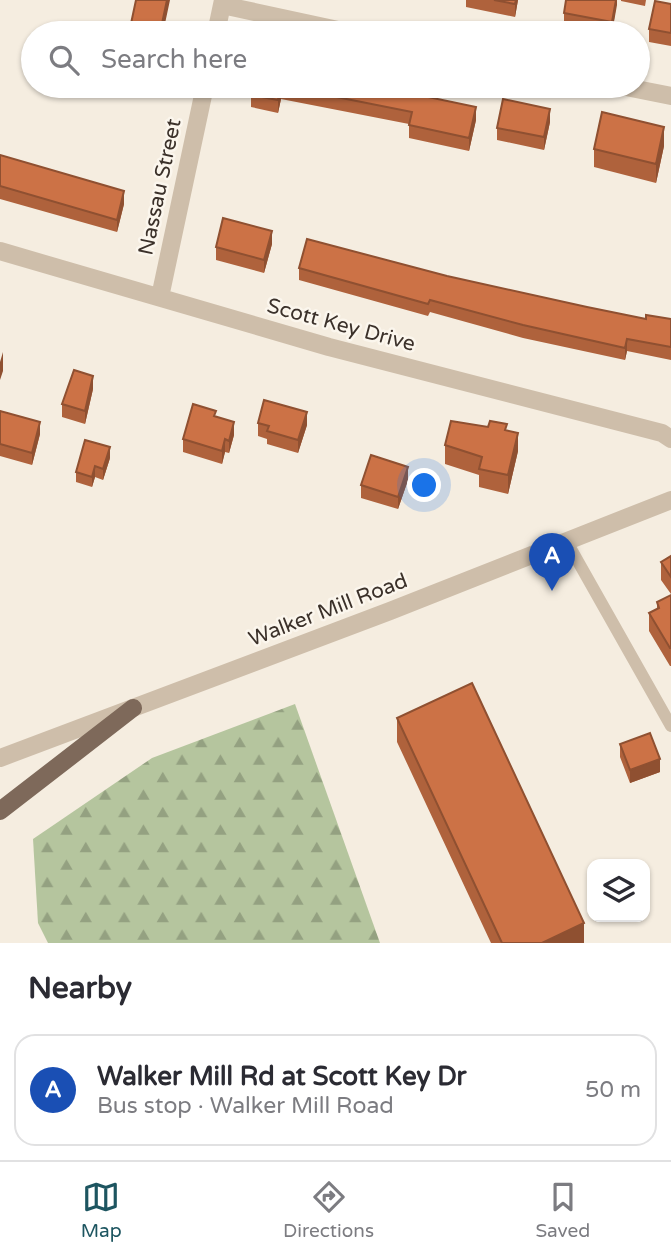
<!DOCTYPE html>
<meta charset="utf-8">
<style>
body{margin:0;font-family:"Varela Round",sans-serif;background:#f7f7f7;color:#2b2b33}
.controls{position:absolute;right:21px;bottom:21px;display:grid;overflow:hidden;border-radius:14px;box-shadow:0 2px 5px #0004}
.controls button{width:63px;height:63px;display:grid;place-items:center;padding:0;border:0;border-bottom:2px solid #e1e1e2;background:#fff;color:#2b2b33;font:35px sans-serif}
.you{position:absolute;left:425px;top:486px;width:24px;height:24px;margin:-18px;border:5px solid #fff;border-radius:50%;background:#1a73e8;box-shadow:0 0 0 10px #1a73e833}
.badge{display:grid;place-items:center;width:46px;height:46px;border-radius:50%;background:#1d5560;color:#fff;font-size:23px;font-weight:700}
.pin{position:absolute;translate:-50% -58px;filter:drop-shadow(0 2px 4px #0008)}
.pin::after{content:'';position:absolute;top:37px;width:24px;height:21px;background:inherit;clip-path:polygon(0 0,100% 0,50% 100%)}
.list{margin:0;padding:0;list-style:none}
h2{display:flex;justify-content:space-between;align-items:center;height:91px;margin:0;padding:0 28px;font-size:30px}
h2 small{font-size:23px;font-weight:400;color:#7c7c81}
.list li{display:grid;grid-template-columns:46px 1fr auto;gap:21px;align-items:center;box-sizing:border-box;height:112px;margin:0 14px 14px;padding:0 14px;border:2px solid #e1e1e2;border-radius:21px}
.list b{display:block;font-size:26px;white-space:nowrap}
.list p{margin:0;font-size:23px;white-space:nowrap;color:#7c7c81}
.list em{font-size:23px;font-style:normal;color:#7c7c81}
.icon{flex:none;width:38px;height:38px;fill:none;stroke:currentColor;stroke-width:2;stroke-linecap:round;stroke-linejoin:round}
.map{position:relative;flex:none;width:671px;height:943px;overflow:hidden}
.search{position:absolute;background:#fff;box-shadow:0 2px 5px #0004;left:21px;right:21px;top:21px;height:77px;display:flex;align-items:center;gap:18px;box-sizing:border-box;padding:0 24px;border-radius:38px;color:#7c7c81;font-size:26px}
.sheet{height:217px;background:#fff}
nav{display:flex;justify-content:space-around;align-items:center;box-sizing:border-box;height:98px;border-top:2px solid #e1e1e2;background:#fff;font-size:19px;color:#7c7c81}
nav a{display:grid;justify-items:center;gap:4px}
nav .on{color:#1d5560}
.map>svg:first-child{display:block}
.forest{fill:url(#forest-firs)}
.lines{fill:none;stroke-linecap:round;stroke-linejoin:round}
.service{stroke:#cebeaa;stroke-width:12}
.minor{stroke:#cebeaa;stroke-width:18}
.tertiary{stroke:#cebeaa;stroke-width:18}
.primary{stroke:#7e695a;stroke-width:18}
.wall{fill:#af623c}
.shaded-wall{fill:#8f5031}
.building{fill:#cc7246;stroke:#8f5031;stroke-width:2}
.labels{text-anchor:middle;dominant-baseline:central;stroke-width:5;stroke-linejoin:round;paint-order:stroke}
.street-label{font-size:21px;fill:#3b312a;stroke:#fbf6ed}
</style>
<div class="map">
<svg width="671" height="943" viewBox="0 0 671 943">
<defs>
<pattern id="forest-firs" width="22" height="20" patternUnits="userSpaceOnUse" patternTransform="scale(1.75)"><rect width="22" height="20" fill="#b5c59e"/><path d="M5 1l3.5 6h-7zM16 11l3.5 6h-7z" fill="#94a181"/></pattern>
</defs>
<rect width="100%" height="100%" fill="#f5ede0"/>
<path class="forest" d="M295,704L380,943H48L38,923L33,839L152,758Z"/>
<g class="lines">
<path class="service" d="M567,542L671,726"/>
<path class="minor" d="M222,5L352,33
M216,33L223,0
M621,86L671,96
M0,251L329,347L662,433L671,439
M160,297L205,86"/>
<path class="tertiary" d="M0,758L390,611L671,500"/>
<path class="primary" d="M0,811L133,708"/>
</g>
<path class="wall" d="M466,0H518L515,17L466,7Z
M617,0L612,33H603L564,26V13Z
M621,0H646L645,6L621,1Z
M671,4V46L649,42V29Z
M129,86H152L151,90Z
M252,86H387V89L476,120L469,151L409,138V124L281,99L278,113L251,107V95Z
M550,122L544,150L497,140V128Z
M664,146L656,183L594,167V149Z
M0,155L124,204L117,232L0,199Z
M272,244L264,273L216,260V247Z
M299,268L447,276L587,307L646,319H671V360L627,351L625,360L523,338L430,312L428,316L299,280Z
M93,389L85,424L62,417V404Z
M0,411L40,434L32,465L0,456Z
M216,416L234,435L229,453L225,452L222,464L183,452V439Z
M258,423L307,425L298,453L267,444V439L258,436Z
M507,430L518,451L508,494L479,487V475L445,464V445Z
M110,458L103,480L95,477L92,487L76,482V472Z
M408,480L398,509L361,498V485Z
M671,556V594L661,580V562Z
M671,595V666H670L649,631V613L657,609V602Z
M397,718L584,943H491L397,742Z
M620,744L660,772L630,783L620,757Z"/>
<path class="shaded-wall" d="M167,0H170L163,33H160Z
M516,0H518L515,17V4Z
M616,0H617V5L612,33V22Z
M281,86V99L278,113V100Z
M476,107V120L469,151V138Z
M550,109V122L544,150V137Z
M664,127V146L656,183V164Z
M124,191V204L117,232V220Z
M272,231V244L264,273V260Z
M627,339V351L625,360V348Z
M3,352V371L0,380V362Z
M93,376V389L85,424V411Z
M307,412V425L298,453V440Z
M40,422V434L32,465V453Z
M234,422V435L229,453V441Z
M518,433V451L508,494V475Z
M225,439V452L222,464V451Z
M110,447V458L103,480V469Z
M95,466V477L92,487V477Z
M408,467V480L398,509V497Z
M660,759V772L630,783V770Z
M584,923V943H542Z"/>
<path class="building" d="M136,0H167L160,33H129Z
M494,0H516L515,4Z
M566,0H616L612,22L564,13Z
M655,1L671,4V33L649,29Z
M252,86H385V88L476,107L469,138L409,125L412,112L281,86L278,100L251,95Z
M503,99L550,109L544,137L497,128Z
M602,112L664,127L656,164L594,149Z
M0,155L124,191L117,220L0,186Z
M223,218L272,231L264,260L216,247Z
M307,239L447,276L587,307L646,319V315L671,319V347L627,339L625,348L523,325L430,300L428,304L299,268Z
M74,370L93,376L85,411L62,404Z
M264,400L307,412L298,440L267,431L269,426L258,423Z
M193,404L216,411L214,416L234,422L229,441L225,439L222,451L183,439Z
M0,411L40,422L32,453L0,444Z
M451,421L488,427L490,421L507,424L505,430L518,433L508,475L479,469L482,457L445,445Z
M85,440L110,447L103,469L95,466L92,477L76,472Z
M371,455L408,467L398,497L361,485Z
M671,556V577L661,562Z
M671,595V648H670L649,613L659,608L657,602Z
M472,683L584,923L542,943H502L397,718Z
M650,733L660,759L630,770L620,744Z"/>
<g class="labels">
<g class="street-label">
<text transform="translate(160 187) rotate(-78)">Nassau Street</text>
<text transform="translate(341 325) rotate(15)">Scott Key Drive</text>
<text transform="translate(328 610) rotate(-21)">Walker Mill Road</text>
</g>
</g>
</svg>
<div class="controls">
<button><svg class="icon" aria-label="layers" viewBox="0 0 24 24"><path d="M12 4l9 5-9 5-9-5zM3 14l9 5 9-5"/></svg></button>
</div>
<div class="you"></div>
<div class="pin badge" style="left:552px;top:591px;background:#1a4fb4">A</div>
<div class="search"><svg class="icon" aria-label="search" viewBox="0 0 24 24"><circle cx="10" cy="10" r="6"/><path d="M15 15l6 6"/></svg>Search here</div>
</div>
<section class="sheet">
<h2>Nearby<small></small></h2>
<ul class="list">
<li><span class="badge" style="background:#1a4fb4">A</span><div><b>Walker Mill Rd at Scott Key Dr</b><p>Bus stop · Walker Mill Road</p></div><em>50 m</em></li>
</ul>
</section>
<nav>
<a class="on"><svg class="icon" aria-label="map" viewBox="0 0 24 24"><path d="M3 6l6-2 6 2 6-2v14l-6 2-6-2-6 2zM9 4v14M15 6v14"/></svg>Map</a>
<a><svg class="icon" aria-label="directions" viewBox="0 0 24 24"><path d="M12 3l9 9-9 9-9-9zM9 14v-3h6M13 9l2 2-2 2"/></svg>Directions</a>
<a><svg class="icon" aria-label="saved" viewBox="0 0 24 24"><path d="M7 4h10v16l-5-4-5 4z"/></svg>Saved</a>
</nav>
